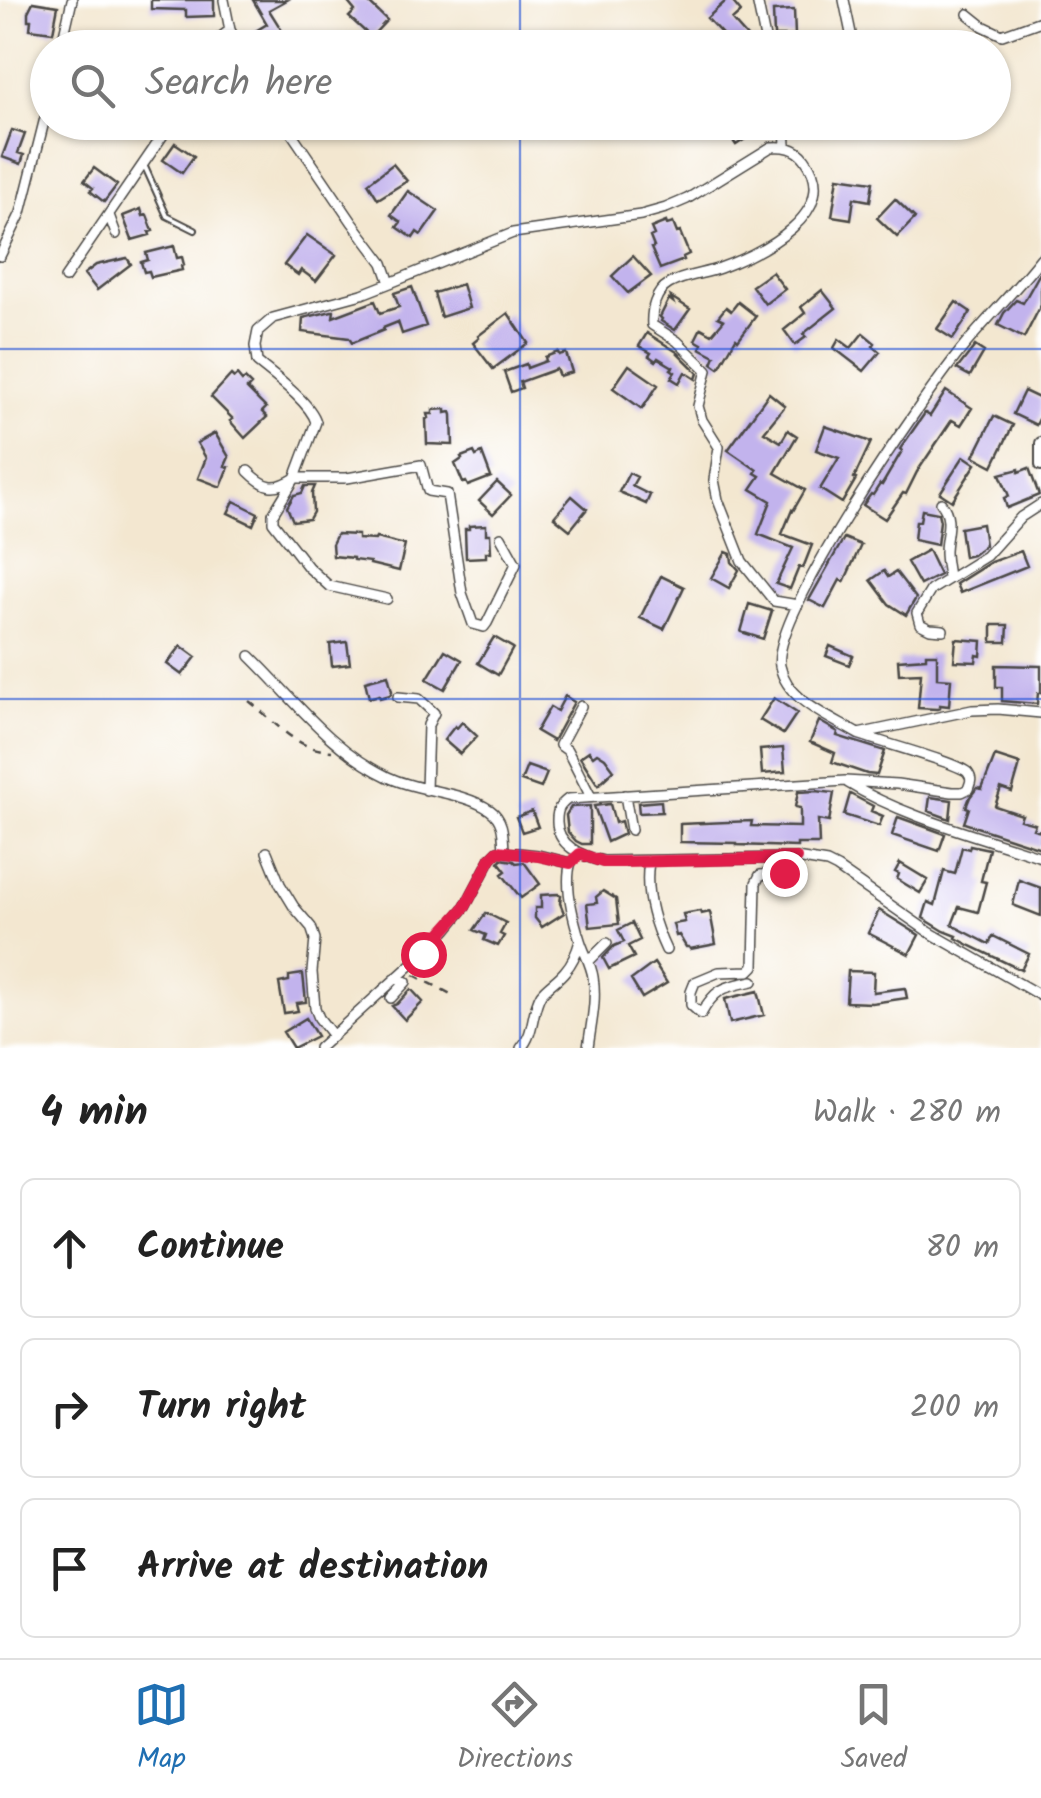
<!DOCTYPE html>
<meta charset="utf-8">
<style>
body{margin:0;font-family:Kalam,sans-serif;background:#f6f6f6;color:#222}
.stop{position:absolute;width:30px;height:30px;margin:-22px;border:8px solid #e11d48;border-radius:50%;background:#fff}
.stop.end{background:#e11d48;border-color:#fff;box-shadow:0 2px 10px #0008}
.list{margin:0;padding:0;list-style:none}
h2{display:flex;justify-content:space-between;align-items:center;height:130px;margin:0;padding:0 40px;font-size:42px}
h2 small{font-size:32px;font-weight:400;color:#767676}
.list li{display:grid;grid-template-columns:65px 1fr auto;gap:30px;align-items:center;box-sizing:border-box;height:140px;margin:0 20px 20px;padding:0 20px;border:2px solid #e0e0e0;border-radius:15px}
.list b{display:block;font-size:38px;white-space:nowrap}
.list em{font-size:32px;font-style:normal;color:#767676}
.icon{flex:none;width:55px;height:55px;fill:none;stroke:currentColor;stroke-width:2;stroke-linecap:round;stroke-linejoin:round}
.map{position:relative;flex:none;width:1041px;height:1048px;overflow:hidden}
.search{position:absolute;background:#fff;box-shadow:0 2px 8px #0004;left:30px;right:30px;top:30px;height:110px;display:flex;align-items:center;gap:25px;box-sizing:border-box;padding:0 35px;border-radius:55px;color:#767676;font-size:38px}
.sheet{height:610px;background:#fff}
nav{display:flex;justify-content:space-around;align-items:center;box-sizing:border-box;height:140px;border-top:2px solid #e0e0e0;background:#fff;font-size:28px;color:#767676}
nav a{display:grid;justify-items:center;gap:5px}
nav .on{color:#1f6fb2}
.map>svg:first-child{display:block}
.building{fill:#c2b3ed}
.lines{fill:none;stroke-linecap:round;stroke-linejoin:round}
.service-casing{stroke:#494744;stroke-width:8}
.minor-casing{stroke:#494744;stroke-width:12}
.tertiary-casing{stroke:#494744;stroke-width:14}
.path{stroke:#494744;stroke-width:2.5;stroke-dasharray:8 8;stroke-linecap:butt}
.service{stroke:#fff;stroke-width:4}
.minor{stroke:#fff;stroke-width:9}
.tertiary{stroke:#fff;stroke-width:10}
.route{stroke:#e11d48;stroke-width:12}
.grid{fill:none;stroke:#1d4ed8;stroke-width:2.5;stroke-opacity:0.55}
</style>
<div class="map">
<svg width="1041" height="1048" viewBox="0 0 1041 1048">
<rect width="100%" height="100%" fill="#fff"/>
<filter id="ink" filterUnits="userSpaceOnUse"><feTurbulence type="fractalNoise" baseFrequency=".01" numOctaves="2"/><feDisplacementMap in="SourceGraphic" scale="20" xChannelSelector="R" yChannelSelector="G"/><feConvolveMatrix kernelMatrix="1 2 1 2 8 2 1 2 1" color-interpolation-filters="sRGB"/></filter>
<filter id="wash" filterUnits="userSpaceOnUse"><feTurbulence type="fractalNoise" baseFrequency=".0048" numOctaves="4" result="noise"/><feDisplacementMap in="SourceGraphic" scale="40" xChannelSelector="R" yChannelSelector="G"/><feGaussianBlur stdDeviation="2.25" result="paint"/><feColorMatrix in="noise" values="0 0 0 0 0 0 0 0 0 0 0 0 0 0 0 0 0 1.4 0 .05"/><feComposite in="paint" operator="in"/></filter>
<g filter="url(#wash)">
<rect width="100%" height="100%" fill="#f3e7d0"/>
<g id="blocks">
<path class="building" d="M151,0H214V16L186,17V10L151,9Z
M253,0H287L269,10L286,37L269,48H264L254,32L267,24Z
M346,0H366L387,20L371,37L349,17L355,11Z
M727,0H731L741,12L732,20L747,37L735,48L707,18Z
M33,2L58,6L53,32L30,29L31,20H28V12Z
M794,10L795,36H774L773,11Z
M720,122H758L762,128L736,145Z
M12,130L25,134L18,153L24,155L21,164L2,157Z
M175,143L194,156L182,173L163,160Z
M393,164L407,181L378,199L368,183Z
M94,168L117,185L104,202L90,191L93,188L84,181Z
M838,177L873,182L870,201L854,198L851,219L832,216Z
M408,191L438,211L421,235L417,232L413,238L397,227L401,222L391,215Z
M895,199L915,218L897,237L877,218Z
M141,209L143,216L147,215L153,231L149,232L150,235L132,240L123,216Z
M666,222L667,225L673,223L677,233L680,232L689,254L683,257L684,260L660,269L651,248L654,247L650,237L654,235L651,228Z
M307,235L336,255L316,281L301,270L298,275L284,265Z
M174,246L177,258L182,257L184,265L181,266L182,270L151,277L149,271L144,272L141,262L148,260L146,253Z
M633,256L651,276L628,293L612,276Z
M127,258L131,264L97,290L84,274L96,265Z
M1041,271V305L1024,338L998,325L1004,313L1016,300L1023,303Z
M772,272L785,289L765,304L752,286Z
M462,284L469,308L441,317L434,293Z
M412,287L426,326L402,334L398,322L383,328L384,330L352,343L349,338L302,332L303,318L332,311H334L333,317L375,301L380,313L399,307L394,293Z
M822,290L836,308L803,334L806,337L795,345L784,330L805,313L801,307Z
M671,297L690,309L675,330L661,321L662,319L660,317L669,299L673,302Z
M738,302L756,316L738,340L736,338L719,368L712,363L715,356L700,348L702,344L695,340L701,328L712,334L724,320L718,317L726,307L731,311Z
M956,302L971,312L953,339L937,329Z
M508,313L528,343L493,369L473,343L479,338L478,336Z
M647,333L677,352L698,373L696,379L685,372L679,383L671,378L675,372L671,369L673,367L658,358L656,361L649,356L651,353L639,346Z
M863,333L875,343L873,346L880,352L864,371L834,348L839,339L851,348Z
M975,346L984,352L970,376L957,369Z
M558,352L559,355L566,353L572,372L559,376L556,369L520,382L522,388L511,392L504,372L526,364L527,368L546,361L545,357Z
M629,365L658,385L642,409L613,388Z
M231,375L234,378L237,375L242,381L245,379L251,385L247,389L266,408L262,412L267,417L245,438L230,421L233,419L211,397Z
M946,391L972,408L961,425L952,420L917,472L906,494L903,493L885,519L863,505L871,494L873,495L880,484L882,485L902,451L900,449L925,413L930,416Z
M1024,391L1041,399V415L1036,425L1013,414Z
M769,393L785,406L764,432L781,442L788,430L797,436L775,473L805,490L793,511L792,510L782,534L812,545L803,568L799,567L790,589L776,584L793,548L758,534L771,501L751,489L760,476L755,473L757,470L728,450Z
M446,409V413L451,412L452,415L453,445L427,444L426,419L429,418L428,414H433V410Z
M994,416L1013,425L993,466L974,456Z
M825,426L871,442L854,478L856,479L842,503L820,489L839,458L816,450Z
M215,433L229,457L225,466L229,467L221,487L198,478L206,458L197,443Z
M474,452L476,456L482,453L491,477L468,486L466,482L463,483L455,464L462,459L461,457Z
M964,456L976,464L952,501L940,493Z
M1029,468L1039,495L1007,508L1004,498L1009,496L1000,474L1019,469V472Z
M629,473L637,477L632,486L650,495L646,504L619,492Z
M497,482L511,495L493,514L479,501Z
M305,486H315L312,493L313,512L309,519L293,521L287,507L294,495L302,493Z
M572,496L587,509L570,530L554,517Z
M234,501L258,513L253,525L228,513Z
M922,510L938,513L940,521L937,545L914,540L916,521H920Z
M982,524L985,545L972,555L964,557L960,528Z
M486,525V534H490L491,552H486V557L466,558L465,529H469V526Z
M337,534L358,535V539L375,540L376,538L405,545L399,571L370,564V562L353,560V558L333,556L332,544Z
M844,538L861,545L844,582L840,580L825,608L809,600Z
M928,550L940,575L920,585L907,562Z
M1021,551L1027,566L960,593L956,584L991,562Z
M726,552L731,554L732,562L739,570L729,588L711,578Z
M884,571L888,577L896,572L916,598L906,615L889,604L871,580Z
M661,576L684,587L664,629L640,618Z
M749,604L772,611L763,639L741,632Z
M992,625H1008L1007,642H992Z
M494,637L513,648L498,675L478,663Z
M956,639L982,641L981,656L977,655L976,662L954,661Z
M347,642L350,664L332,666L330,644Z
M181,646L196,657L182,675L167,664Z
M830,646L853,656L849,665L826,656Z
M445,650L462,660L445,689L427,679Z
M926,654H937V678L951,679L949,706L940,705V708L937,709L918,708L921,673L899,674L898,660L926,658Z
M996,665L1041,666V693H1038L1037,704L1002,701V687H996Z
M388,675L392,691L390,695L380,698L379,695L369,698L365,681Z
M565,696L574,702L553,741L536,731L550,707L557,711Z
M774,698L797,713L783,734L760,720Z
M819,721L838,732L837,736L885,751L877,775L867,774L832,762L835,753L810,742Z
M462,722L477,736L460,754L444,740L455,726L457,728Z
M783,748L785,772L762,774L760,750Z
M589,751L593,756L597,753L605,758L614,770L598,785L580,757Z
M995,756L1020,764L1012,792L1001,788L995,806L1022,815L1020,820L1035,824L1033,829L1041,831V848L964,823L969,808L966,807L970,797L977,788L982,789Z
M527,766L547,773L541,788L521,781Z
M816,791L834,793L829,822L818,820L819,844H797V847L737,845V843L680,842V824L752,821L751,826L800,827V808L795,807L798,792Z
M850,794L873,806L871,811L883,816L879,826L844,815Z
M930,797L952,800L950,819L928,811Z
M661,801L662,812L639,813L638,803Z
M610,804L615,823L621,821L624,834L607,842L594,806Z
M590,806V844H582L576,841L568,832L566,815L571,807Z
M532,811L538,827L522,832L516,817Z
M898,817L945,834L939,851L892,835Z
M970,845L989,849L981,881L986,882L978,912L959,907L952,925L989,944L993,936L1029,954L1021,970L971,946L956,938L957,936L944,931L923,918L928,902L935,905L944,871L955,874L962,847L969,849Z
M501,859L514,861L516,863L524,862L540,884L521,898L502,874L506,871L499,862Z
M900,863L928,880L920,893L897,879L899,874L895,872Z
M1019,880L1041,888V916L1013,905Z
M603,891L616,899L619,924L590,927L587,904L597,903L596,897Z
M558,894L561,895L560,903L564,913L542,927L535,918V908H541V895Z
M879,910L919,935L909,954L868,933Z
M700,911L701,914L710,912L716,944L690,949L689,947H686L679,935L676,936L673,924L685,922L683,914Z
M486,913L506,923L500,934L504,936L498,946L484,940L486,935L474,930Z
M632,923L640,940L628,946L634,957L609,969L603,958L614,946L624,942L618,930Z
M654,963L667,983L642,998L631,980Z
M848,971L874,972L873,992L905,988L907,998L872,1003L846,1002Z
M303,974L306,1002L296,1003L298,1011L284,1013L279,983L289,981V976Z
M411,989L423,1002L405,1020L392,1006L397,1004Z
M758,991L764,1015L730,1023L725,999Z
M306,1018L317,1036L293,1048L283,1032Z"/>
</g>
</g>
<g filter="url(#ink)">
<use href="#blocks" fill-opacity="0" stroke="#494744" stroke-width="2.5"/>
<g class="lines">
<g class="service-casing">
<path id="service" d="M145,167L167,216L195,230"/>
</g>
<g class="minor-casing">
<path id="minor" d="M224,0L230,30L240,48
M757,0L767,48
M844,0L854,48
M968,14L983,26L1002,35L1041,21
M61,48L72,0
M212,48L214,42L230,30
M785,122L786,146
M109,215L116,234
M0,256L21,213L48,106
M1041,258C1016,290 986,319 961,350C924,396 770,616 780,666C787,701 830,717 858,734L972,710L998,709L1041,713
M65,278L172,122
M390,283L513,233L641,215L666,208L687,199L771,147C784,146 796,147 805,159C844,212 761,253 720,268C704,274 684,275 669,284C655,292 651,311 652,325L677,341L707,370L698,406L702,420L719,447L714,480L718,500L742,561L774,601L798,605
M248,471C265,488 274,491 295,478L316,422C310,402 274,376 257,362L255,346L258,331L273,318L362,294L390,283L383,263L352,222L284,122
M941,503C954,519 945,534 945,552C945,560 947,569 948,577
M387,599L329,586L308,567L273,522V514L295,478H347L421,465L428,491L447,494L462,593L473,624L484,627L487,623L516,564L501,537
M943,630L930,629L920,624L917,613L931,590L986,556L1021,517L1041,504
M250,656C294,699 331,750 388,777C419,792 462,791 490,810C504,820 503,835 504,851
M398,697L419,699L434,713L428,725L426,790
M581,706L560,745L567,750L591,797
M858,734C876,741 962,764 968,773C973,780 970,783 968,789L962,792H952L897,784L845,781L568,799C560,805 557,809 557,820C556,845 582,857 603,861L796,858L827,863L837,868L929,932L1041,996
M848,783C903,817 979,836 1041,857
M625,795L631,830
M267,852L280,884L294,907L311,927L315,939L312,972L315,1008L319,1018L333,1036
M571,862C564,884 573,918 580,940C584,953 591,964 593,977C597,1001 591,1024 588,1048
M649,862C644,892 653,922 666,950
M589,961L607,943
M753,981C725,987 716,987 701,1014L691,1005V992L695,982L719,972L749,971L754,966L756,883L760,875L785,873L796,858
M391,998L406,982L397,977
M319,1048L423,954L447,929L465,907L491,858L498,851L538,855L570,863
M521,1048C535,1033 531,1011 541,994C548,985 558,980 565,971C573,962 577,952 580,941"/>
</g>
<g class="tertiary-casing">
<path id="tertiary" d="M1041,443V465"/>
</g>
<path class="path" d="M249,701C276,722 295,750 332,751
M414,975L451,994"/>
<use href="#service" class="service"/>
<use href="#minor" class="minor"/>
<use href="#tertiary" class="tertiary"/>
</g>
</g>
<g class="lines" filter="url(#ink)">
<path class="route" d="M423,954L465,907L491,858L498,851L538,856L570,863L580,854L603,862H622L796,858L784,873"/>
</g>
<path class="grid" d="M520,0V48M520,122V1048M0,349H1041M0,699H1041"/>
</svg>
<div class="stop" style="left:423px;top:954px"></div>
<div class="stop end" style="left:784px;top:873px"></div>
<div class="search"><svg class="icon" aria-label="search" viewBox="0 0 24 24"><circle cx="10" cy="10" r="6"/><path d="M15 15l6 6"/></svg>Search here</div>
</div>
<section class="sheet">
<h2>4 min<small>Walk · 280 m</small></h2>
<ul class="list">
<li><svg class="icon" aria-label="ahead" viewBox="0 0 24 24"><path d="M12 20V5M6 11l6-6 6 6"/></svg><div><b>Continue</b></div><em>80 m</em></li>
<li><svg class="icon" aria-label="right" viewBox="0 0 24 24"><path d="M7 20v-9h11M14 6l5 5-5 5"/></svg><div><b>Turn right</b></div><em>200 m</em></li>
<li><svg class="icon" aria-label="arrive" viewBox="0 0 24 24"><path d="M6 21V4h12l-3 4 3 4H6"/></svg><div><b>Arrive at destination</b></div></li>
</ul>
</section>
<nav>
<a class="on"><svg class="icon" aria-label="map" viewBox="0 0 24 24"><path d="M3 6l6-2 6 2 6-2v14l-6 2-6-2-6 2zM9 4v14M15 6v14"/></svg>Map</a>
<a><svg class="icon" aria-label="directions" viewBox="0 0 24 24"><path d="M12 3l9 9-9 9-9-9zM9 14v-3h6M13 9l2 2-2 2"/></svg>Directions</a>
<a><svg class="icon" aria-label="saved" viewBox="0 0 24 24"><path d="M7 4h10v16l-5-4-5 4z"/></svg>Saved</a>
</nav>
